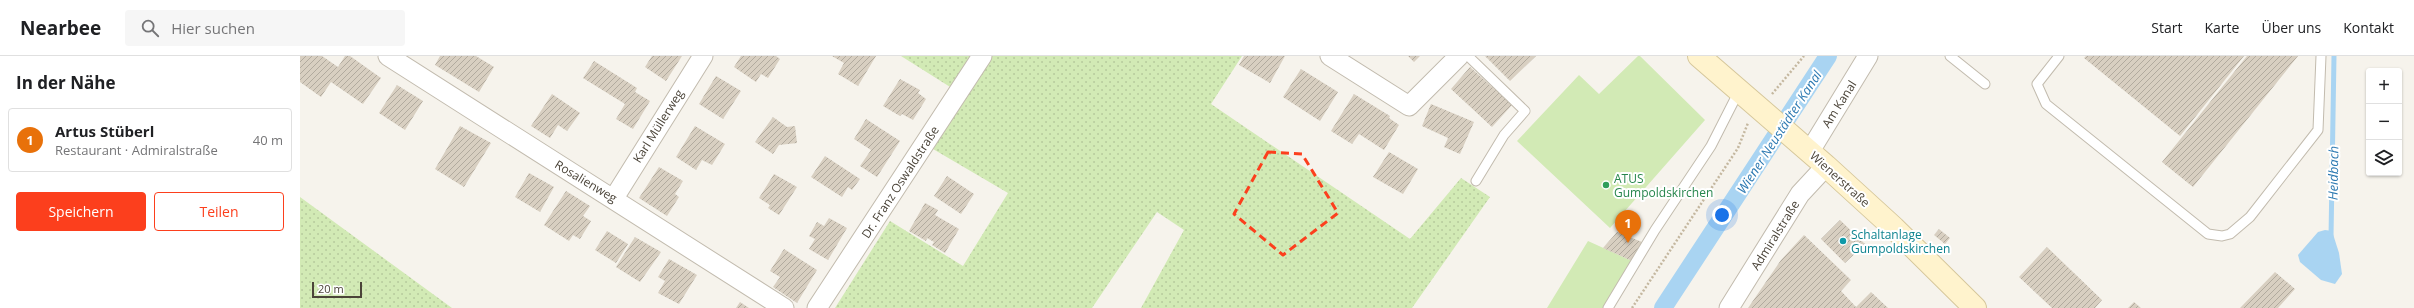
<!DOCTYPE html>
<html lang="de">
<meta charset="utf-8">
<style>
body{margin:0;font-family:"Open Sans",sans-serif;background:#f6f6f6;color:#202124}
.controls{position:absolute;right:12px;top:12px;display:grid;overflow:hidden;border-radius:4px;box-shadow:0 1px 3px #0004}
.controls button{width:36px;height:36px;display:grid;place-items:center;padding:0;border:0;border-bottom:1px solid #e0e0e0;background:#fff;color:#202124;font:20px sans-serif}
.scale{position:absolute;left:12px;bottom:10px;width:50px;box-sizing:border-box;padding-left:4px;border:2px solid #4b4439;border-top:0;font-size:11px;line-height:14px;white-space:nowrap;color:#4b4439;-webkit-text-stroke:3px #fff;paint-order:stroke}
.you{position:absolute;left:1422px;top:159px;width:14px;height:14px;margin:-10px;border:3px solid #fff;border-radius:50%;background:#1a73e8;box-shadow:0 0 0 6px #1a73e833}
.badge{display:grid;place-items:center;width:26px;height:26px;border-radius:50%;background:#fc3f1d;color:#fff;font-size:13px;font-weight:700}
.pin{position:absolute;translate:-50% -33px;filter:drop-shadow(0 1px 2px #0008)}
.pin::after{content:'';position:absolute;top:21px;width:14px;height:12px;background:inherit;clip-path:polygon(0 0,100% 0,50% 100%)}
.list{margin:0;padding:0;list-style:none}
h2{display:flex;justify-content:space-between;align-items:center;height:52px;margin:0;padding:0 16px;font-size:17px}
h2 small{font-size:13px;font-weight:400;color:#757577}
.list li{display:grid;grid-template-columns:26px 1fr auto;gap:12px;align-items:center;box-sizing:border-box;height:64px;margin:0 8px 8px;padding:0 8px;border:1px solid #e0e0e0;border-radius:4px}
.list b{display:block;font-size:15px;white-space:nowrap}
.list p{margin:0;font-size:13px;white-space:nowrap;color:#757577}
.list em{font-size:13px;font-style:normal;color:#757577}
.actions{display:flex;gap:8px;padding:12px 16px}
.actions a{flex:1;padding:9px 0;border:1px solid #fc3f1d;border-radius:4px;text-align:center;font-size:14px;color:#fc3f1d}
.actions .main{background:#fc3f1d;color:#fff}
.icon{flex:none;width:22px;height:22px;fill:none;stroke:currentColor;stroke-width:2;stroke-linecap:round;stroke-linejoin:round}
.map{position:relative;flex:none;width:2114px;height:252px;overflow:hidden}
header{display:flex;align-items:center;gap:24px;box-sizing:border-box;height:56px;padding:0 20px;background:#fff;border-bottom:1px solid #e0e0e0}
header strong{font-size:19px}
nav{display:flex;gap:22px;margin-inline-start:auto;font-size:14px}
.search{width:280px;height:36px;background:#f6f6f6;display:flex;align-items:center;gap:10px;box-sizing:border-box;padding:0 14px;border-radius:4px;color:#757577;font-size:15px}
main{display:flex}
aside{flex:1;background:#fff}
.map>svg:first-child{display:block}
.grass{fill:url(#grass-dots)}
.garden{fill:#d2eab5}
.water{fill:#a9d4f2}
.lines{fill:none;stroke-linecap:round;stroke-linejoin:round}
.stream{stroke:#a9d4f2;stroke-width:5}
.canal{stroke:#a9d4f2;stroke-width:18}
.building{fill:url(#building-hatch)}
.lane-casing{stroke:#c2bbae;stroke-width:11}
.street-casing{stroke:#c2bbae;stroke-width:21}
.secondary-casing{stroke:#d6c79b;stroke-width:24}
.path{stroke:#c4b79f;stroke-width:2.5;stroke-dasharray:2 2;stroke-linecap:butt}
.lane{stroke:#fff;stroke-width:9}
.street{stroke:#fff;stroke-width:19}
.secondary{stroke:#fff3cd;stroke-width:22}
.marked{fill:none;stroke:#fc3f1d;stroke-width:3;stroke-dasharray:8 5;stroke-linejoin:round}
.leisure-dot{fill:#2e9e5b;stroke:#fff;stroke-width:1.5}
.culture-dot{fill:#0f9aa8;stroke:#fff;stroke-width:1.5}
.labels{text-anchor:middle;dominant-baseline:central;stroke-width:4;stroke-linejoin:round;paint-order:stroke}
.street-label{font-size:12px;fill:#4b4439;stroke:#fff}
.leisure-label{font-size:12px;fill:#27864d;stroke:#fff;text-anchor:start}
.culture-label{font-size:12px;fill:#0d838f;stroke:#fff;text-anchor:start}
.water-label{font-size:13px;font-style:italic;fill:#2e7ab2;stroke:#fff}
</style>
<header>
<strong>Nearbee</strong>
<div class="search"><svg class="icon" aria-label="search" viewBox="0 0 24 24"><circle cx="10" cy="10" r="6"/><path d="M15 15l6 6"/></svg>Hier suchen</div>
<nav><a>Start</a><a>Karte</a><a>Über uns</a><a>Kontakt</a></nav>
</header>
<main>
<aside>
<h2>In der Nähe<small></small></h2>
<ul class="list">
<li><span class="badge" style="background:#e8710a">1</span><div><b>Artus Stüberl</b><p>Restaurant · Admiralstraße</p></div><em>40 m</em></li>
</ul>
<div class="actions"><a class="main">Speichern</a><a>Teilen</a></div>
</aside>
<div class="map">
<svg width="2114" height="252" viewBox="0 0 2114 252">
<defs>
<pattern id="grass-dots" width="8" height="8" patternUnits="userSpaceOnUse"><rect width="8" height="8" fill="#d2eab5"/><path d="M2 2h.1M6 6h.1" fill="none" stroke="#b6ca9c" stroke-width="1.8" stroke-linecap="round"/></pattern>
<pattern id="building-hatch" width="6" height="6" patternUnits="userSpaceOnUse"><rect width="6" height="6" fill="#d8cfc1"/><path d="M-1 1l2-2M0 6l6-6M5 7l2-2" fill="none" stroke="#b1aa9e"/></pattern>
</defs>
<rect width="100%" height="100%" fill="#f6f3ec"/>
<path class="grass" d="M601,0H942L911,48L1110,183L1161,122L1190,141L1112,252H841L884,174L857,156L792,252H535L590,165L663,210L708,137L633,93L666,41Z
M0,141L152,252H0Z"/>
<path class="garden" d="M1338,0H1340L1405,64L1310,172L1217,85L1279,19L1299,38Z
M1288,185L1332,205L1303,252H1247Z"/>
<path class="water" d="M2025,174L2032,175L2039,197L2042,218L2035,228L2021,224L2000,206L1998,199L2018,176Z"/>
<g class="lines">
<path class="stream" d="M2031,181L2034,0"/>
<path class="canal" d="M1363,252L1528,0"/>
</g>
<path class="building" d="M0,0H22L38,11L45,0H50L81,22L63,48L31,26L21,41L0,26Z
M140,0H176L194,11L179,36L135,9Z
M352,0H382L366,25L345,11Z
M441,0H476L480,3L468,22L461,18L456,26L434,11Z
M532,0H576L558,30L538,18L544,7Z
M944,0H985L970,27L939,9Z
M1108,0H1120L1114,6Z
M1185,0H1236L1210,25Z
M1786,0H1944L1880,80L1784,2Z
M1947,0H1998L1893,131L1862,106Z
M294,5L337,32L335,36L350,45L333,73L316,63L325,48L283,22Z
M1170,11L1212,49L1192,71L1151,33Z
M1001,13L1038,36L1020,65L983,41Z
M416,20L441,35L423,63L399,48Z
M600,23L620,34L618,37L626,43L613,64L602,58L600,60L583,50Z
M97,29L123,45L105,74L79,57Z
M252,38L280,57L267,75L258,69L250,82L231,70Z
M1054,38L1090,60L1089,62L1099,69L1084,94L1059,78L1052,88L1031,75Z
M1131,48L1174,66L1160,98L1144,91L1148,82L1122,70Z
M473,61L487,71L495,70L497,87L479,89L473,98L455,86Z
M566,63L600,85L577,121L560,110L571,94L554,83Z
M160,70L191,87L164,131L135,113Z
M395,70L425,88L412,109L402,104L396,114L376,101Z
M1089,96L1118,113L1103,138L1073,121Z
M525,100L560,123L552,134L548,131L542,141L511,121Z
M359,111L383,125L375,138L379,141L367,160L339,142Z
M229,117L254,131L240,156L215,141Z
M474,118L497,131L479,159L468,152L470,149L459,142Z
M647,120L674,138L661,158L634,140Z
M266,135L290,150L283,160L291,165L280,183L273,179L269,185L244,169Z
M625,147L638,154L635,159L659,173L645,197L632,189L634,186L627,182L626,185L609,175Z
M529,162L547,172L528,204L509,193L515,183L509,180L517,166L524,170Z
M1540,164L1565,188L1545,207L1521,183Z
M1639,173L1650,182L1645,188L1634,179Z
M307,175L328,188L316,207L295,194Z
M1317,176L1342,186L1332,205L1303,192Z
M1504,179L1551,224L1541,235L1556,251L1571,236L1588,252H1448L1481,204Z
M335,181L361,196L340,226L316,211Z
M1747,191L1802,244L1795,252H1752L1719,221Z
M484,193L517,214L497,247L473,231L480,221L470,215Z
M369,203L397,219L379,248L358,237L365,225L358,221Z
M1975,216L1995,233L1978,252H1940Z
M440,246L449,252H436Z
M1834,246L1841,252H1828Z"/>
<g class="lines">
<g class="lane-casing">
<path id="lane" d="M1168,0L1225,55L1204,79L1176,125
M1650,0L1685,28
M1759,0L1737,28L1746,48L1908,178L1922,180L1930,178L1950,161L2018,74L2021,0
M1308,252L1355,174L1411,90L1439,35"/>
</g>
<g class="street-casing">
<path id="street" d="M88,0L484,252
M1030,0L1109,50L1159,0
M1510,95L1568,0
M314,142L403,0
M517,252L682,0
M1429,252L1500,138L1526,110"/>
</g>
<g class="secondary-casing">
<path id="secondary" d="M1399,0L1526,110L1594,172L1675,252"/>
</g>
<path class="path" d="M1472,38L1504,0
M1332,252L1438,92L1448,67"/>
<use href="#lane" class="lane"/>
<use href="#street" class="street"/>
<use href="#secondary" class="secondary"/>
</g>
<path class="marked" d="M968,96L1002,98L1038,157L983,199L934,158Z"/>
<circle class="leisure-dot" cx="1306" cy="129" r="4"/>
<circle class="culture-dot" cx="1543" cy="185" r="4"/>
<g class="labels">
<g class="street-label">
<text transform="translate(1539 48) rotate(-58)">Am Kanal</text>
<text transform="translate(358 70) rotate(-58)">Karl Müllerweg</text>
<text transform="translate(1540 123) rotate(42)">Wienerstraße</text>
<text transform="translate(286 125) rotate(31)">Rosalienweg</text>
<text transform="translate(600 126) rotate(-57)">Dr. Franz Oswaldstraße</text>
<text transform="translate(1475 179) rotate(-58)">Admiralstraße</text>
</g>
<g class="leisure-label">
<text x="1314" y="122">ATUS<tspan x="1314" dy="14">Gumpoldskirchen</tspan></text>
</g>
<g class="culture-label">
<text x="1551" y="178">Schaltanlage<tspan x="1551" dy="14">Gumpoldskirchen</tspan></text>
</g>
<g class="water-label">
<text transform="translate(1479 76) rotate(-57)">Wiener Neustädter Kanal</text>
<text transform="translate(2033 117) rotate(-89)">Heidbach</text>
</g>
</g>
</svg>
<div class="controls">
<button>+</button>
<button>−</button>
<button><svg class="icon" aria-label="layers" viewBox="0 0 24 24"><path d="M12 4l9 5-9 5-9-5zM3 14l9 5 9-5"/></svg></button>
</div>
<div class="scale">20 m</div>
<div class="you"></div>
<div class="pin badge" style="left:1328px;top:187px;background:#e8710a">1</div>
</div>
</main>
